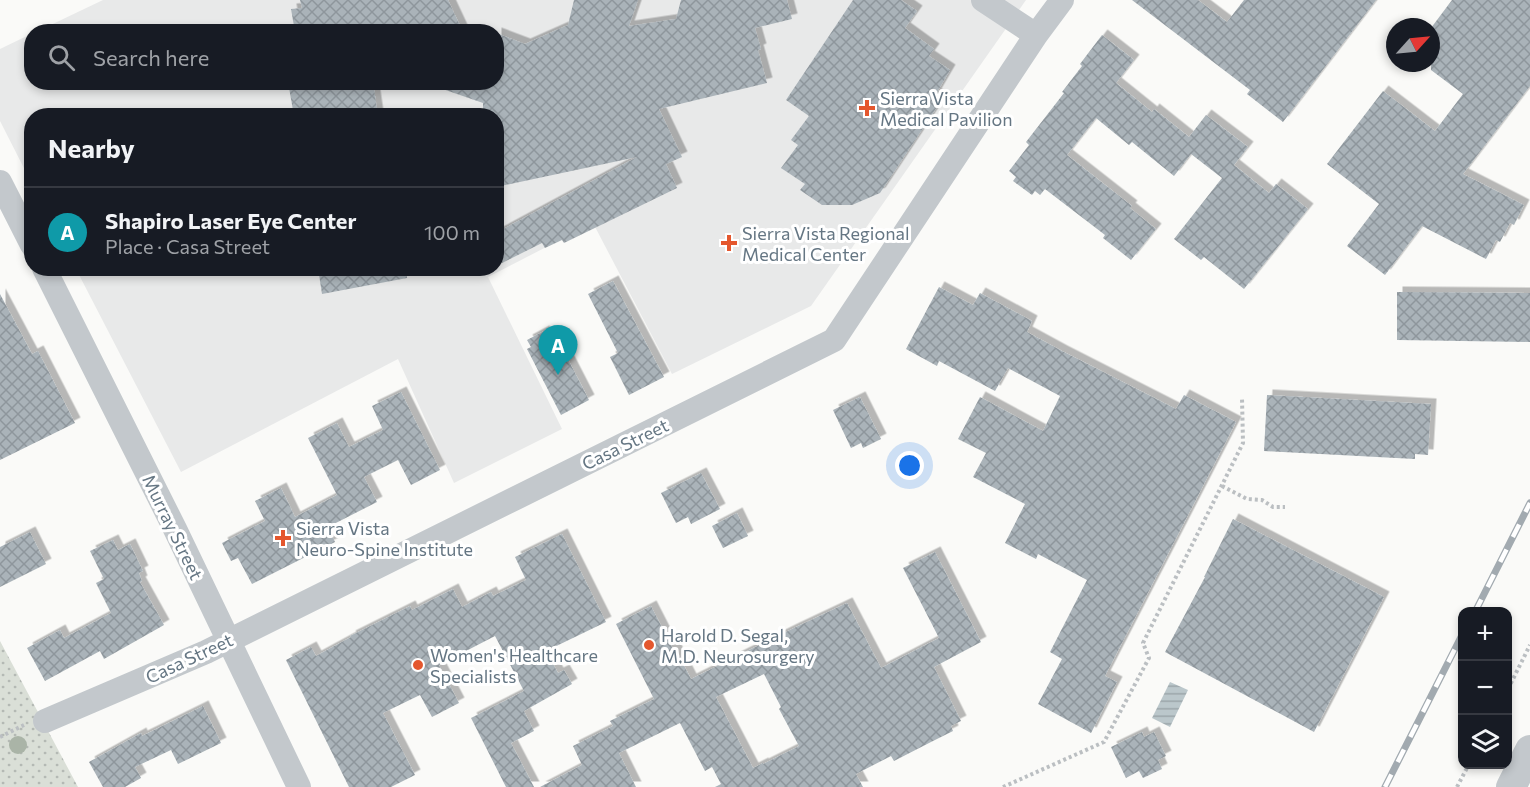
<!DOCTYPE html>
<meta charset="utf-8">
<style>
body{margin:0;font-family:Commissioner,sans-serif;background:#20242c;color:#f1f3f6}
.controls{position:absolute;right:18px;bottom:18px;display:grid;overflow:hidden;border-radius:12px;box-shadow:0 3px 9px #0003}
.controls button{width:54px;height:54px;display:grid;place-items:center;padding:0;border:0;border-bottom:2px solid #363941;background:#171b24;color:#f1f3f6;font:30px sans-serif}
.compass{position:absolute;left:1386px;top:18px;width:54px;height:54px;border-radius:50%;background:#171b24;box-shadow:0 3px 9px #0003;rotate:63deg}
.you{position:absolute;left:910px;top:466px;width:21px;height:21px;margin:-15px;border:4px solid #fff;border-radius:50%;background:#1a73e8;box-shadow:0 0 0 9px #1a73e833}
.badge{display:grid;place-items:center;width:39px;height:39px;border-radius:50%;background:#7c3aed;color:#fff;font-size:20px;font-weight:700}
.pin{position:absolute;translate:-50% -50px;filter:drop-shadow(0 2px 3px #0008)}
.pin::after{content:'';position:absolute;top:32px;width:21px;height:18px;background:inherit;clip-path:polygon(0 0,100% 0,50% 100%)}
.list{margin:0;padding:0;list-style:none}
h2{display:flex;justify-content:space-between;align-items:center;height:78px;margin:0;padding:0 24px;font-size:26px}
h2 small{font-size:20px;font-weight:400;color:#9ea1a6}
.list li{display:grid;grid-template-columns:39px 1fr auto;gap:18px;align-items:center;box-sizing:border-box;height:90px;padding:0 24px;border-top:2px solid #363941}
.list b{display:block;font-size:22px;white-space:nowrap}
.list p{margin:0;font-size:20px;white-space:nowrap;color:#9ea1a6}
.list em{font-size:20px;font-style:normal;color:#9ea1a6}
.icon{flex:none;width:33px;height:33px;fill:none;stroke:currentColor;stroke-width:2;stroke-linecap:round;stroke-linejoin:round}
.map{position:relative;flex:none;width:1530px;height:787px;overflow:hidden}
.search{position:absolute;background:#171b24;box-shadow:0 3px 9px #0003;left:24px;top:24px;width:480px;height:66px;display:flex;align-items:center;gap:15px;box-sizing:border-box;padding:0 21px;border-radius:24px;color:#9ea1a6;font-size:22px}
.panel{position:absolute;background:#171b24;box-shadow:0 3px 9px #0003;left:24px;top:108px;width:480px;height:168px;border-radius:24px}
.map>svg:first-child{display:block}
.built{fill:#e8e9e9}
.park{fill:url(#park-dots)}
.water{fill:url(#water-rules)}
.building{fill:url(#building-cross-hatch);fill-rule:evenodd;filter:url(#shadow)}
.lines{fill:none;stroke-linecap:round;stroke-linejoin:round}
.path{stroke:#bbbfc2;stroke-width:4;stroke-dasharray:3 3;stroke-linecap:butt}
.minor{stroke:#c3c8cc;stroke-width:24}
.tertiary{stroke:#c3c8cc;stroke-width:30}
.rail-casing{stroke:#a2aab0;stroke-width:7}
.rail{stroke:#fff;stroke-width:4.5;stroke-dasharray:14;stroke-linecap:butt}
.tree{fill:#aab4a7}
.poi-dot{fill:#e4572e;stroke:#fff;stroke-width:2}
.labels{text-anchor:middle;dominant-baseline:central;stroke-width:6;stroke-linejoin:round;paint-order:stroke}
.poi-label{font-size:18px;fill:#657683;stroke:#fff;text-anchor:start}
.street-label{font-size:18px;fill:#657683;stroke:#fff}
</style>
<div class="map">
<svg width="1530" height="787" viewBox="0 0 1530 787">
<defs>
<pattern id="park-dots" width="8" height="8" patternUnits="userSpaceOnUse" patternTransform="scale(1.5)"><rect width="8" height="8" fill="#dadfd7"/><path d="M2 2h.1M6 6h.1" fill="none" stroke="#b4b9b4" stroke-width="1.8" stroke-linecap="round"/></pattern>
<pattern id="water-rules" width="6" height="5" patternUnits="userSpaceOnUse" patternTransform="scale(1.5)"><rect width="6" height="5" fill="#bbc7cb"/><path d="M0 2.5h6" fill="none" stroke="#9ca6aa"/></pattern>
<pattern id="building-cross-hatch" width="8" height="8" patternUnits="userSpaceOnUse" patternTransform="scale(1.5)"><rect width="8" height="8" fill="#aab3b9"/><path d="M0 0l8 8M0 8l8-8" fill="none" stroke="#8e969c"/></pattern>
<filter id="shadow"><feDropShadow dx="5.5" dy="-5.5" stdDeviation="0" flood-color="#0004"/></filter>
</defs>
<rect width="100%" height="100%" fill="#fafaf8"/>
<path class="built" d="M103,0H1026L811,306L672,374L593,223L488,277L562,429L454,483L398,359L181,472L76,269L496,268V116H32L31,182L0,121V49L31,34L32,82H496V32L38,31Z"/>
<path class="park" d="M0,641L78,787H0Z"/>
<path class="water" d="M1170,682L1188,690L1170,727L1152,718Z"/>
<path class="building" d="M300,0H448L463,32H295L291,9L302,8Z
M574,0H638L629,26L676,19L681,0H787L792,19L755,28L761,49L758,50L767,83L659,109L682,157L666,164L677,188L564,243L562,240L545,248L542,243L496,266V233L637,157L496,187V116H483V103L434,86L435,82H496V33L525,44L568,25Z
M853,0H901L917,11L905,28L934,49L929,56L950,70L936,94L943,98L880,193L852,205H822L800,190L805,184L781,168L798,145L791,140L809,116L786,100Z
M1132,0H1198L1227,22L1244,0H1376L1283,122L1247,94L1250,90Z
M1452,0H1530V86L1463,174L1524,205L1514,225L1510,223L1500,242L1496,240L1486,259L1422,226L1385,275L1347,246L1379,204L1327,164L1383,91L1435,131L1463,94L1431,70V28Z
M1102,35L1134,60L1116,83L1152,112L1154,109L1189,137L1206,115L1248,147L1234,165L1269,193L1276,184L1308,209L1244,289L1204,257L1201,260L1174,239L1222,178L1191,154L1174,176L1132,142L1129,145L1096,118L1067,155L1132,206L1130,208L1156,229L1131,260L1103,238L1105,235L1045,189L1040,195L1035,191L1032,195L1013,181L1016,177L1009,171L1029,145L1026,142L1064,93L1062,92L1082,66L1080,64Z
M288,82H373L378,116H294Z
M318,268H406L407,278L322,294Z
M613,281L664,377L629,395L610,357L618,353L588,294Z
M939,287L973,305L980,293L1032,321L1027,332L1062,351L1176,409L1184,395L1236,422L1105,676L1117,682L1091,733L1038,704L1062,659L1050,652L1087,580L1038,554L1036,559L1005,543L1025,504L973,477L986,453L958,439L980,397L1043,431L1060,396L1008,368L995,391L939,361L937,366L906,349Z
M1397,292L1530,293V342L1397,340Z
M0,294L32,354L38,351L75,423L0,460Z
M544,331L547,338L555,334L589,400L561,415L527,349L531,347L527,340Z
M401,392L440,470L411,485L398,460L364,477L377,502L328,527L335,542L252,584L238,558L231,561L222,543L265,521L255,501L281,488L295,517L337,495L308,438L337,423L349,447L383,430L372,406Z
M1267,395L1431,404L1428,455L1415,454V459L1264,451Z
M860,397L881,439L863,448L861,443L851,448L833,410Z
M701,473L720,509L691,524L688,517L676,523L661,493Z
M737,513L748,536L723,548L712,526Z
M1233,519L1384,597L1314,732L1165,652L1205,577H1204Z
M30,532L46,564L0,587V547Z
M562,534L606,622L546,651L558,673L564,670L572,684L524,711L534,731L511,743L534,787H506L471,718L524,691L495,636L439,665L459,703L432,717L420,695L383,713L415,775L391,787H349L286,660L311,647L316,656L351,637L350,636L410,606L412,610L453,589L462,607L491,592L493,596L526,580L515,557Z
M113,540L118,550L130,544L143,571L139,573L142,581L140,582L164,625L104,659L100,651L45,681L27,648L60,630L64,638L111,613L96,583L104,579L90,551Z
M935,552L981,642L934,667L961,721L951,726L953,731L931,742L894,761L891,756L856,774L863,787H715L721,784L712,767L705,771L680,723L619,753L636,787H540L582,765L573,746L613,726L610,721L654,699L616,624L651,606L673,649L675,648L691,679L794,628L847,603L881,668L939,638L903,568ZM764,674L781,707L779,709L799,746L763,764V763L753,768L716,697Z
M203,706L221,743L178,764L171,750L135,767L141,778L125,787H103L89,762L141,733L142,736Z
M1142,732L1144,737L1154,732L1166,756L1158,760L1162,769L1143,778L1139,771L1126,778L1111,747Z"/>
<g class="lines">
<path class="path" d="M1222,486L1247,499L1262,500L1273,507H1285
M1508,689L1530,645
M0,737L24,725
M1003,787L1104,742L1149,658L1143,643L1243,443L1242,398
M1457,787L1469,764"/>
<path class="minor" d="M983,0L1036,35
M0,182L32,245
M44,268L175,529L299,787
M45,721L206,652L834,340L1036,35L1062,0"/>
<path class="tertiary" d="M1511,787L1530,750"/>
<g class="rail-casing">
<path id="rail" d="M1475,612L1530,503
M1385,787L1462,635"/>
</g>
<use href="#rail" class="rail"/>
</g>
<circle class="tree" cx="18" cy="745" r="9"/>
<g class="poi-dot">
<path d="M864 99h6v6h6v6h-6v6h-6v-6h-6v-6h6z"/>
<path d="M726 234h6v6h6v6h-6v6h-6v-6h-6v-6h6z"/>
<path d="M280 529h6v6h6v6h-6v6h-6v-6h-6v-6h6z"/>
<circle cx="649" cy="645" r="6"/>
<circle cx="418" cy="665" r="6"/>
</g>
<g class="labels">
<g class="poi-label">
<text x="880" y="98">Sierra Vista<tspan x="880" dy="21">Medical Pavilion</tspan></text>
<text x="742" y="233">Sierra Vista Regional<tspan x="742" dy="21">Medical Center</tspan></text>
<text x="296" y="528">Sierra Vista<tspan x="296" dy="21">Neuro-Spine Institute</tspan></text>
<text x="661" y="635">Harold D. Segal,<tspan x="661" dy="21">M.D. Neurosurgery</tspan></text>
<text x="430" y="655">Women's Healthcare<tspan x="430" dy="21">Specialists</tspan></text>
</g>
<g class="street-label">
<text transform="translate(625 444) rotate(-26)">Casa Street</text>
<text transform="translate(173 527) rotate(64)">Murray Street</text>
<text transform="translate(189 658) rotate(-25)">Casa Street</text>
</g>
</g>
</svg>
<div class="controls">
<button>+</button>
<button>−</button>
<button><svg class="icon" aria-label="layers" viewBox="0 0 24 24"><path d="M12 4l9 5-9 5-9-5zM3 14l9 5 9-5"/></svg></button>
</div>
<svg class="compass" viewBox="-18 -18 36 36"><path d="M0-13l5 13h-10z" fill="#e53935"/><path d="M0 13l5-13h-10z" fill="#9ea1a6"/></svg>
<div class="you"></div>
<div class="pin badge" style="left:558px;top:375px;background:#0f9aa8">A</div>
<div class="search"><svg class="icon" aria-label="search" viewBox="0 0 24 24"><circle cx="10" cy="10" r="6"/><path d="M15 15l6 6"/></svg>Search here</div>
<section class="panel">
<h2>Nearby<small></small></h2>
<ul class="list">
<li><span class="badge" style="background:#0f9aa8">A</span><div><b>Shapiro Laser Eye Center</b><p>Place · Casa Street</p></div><em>100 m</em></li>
</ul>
</section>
</div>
